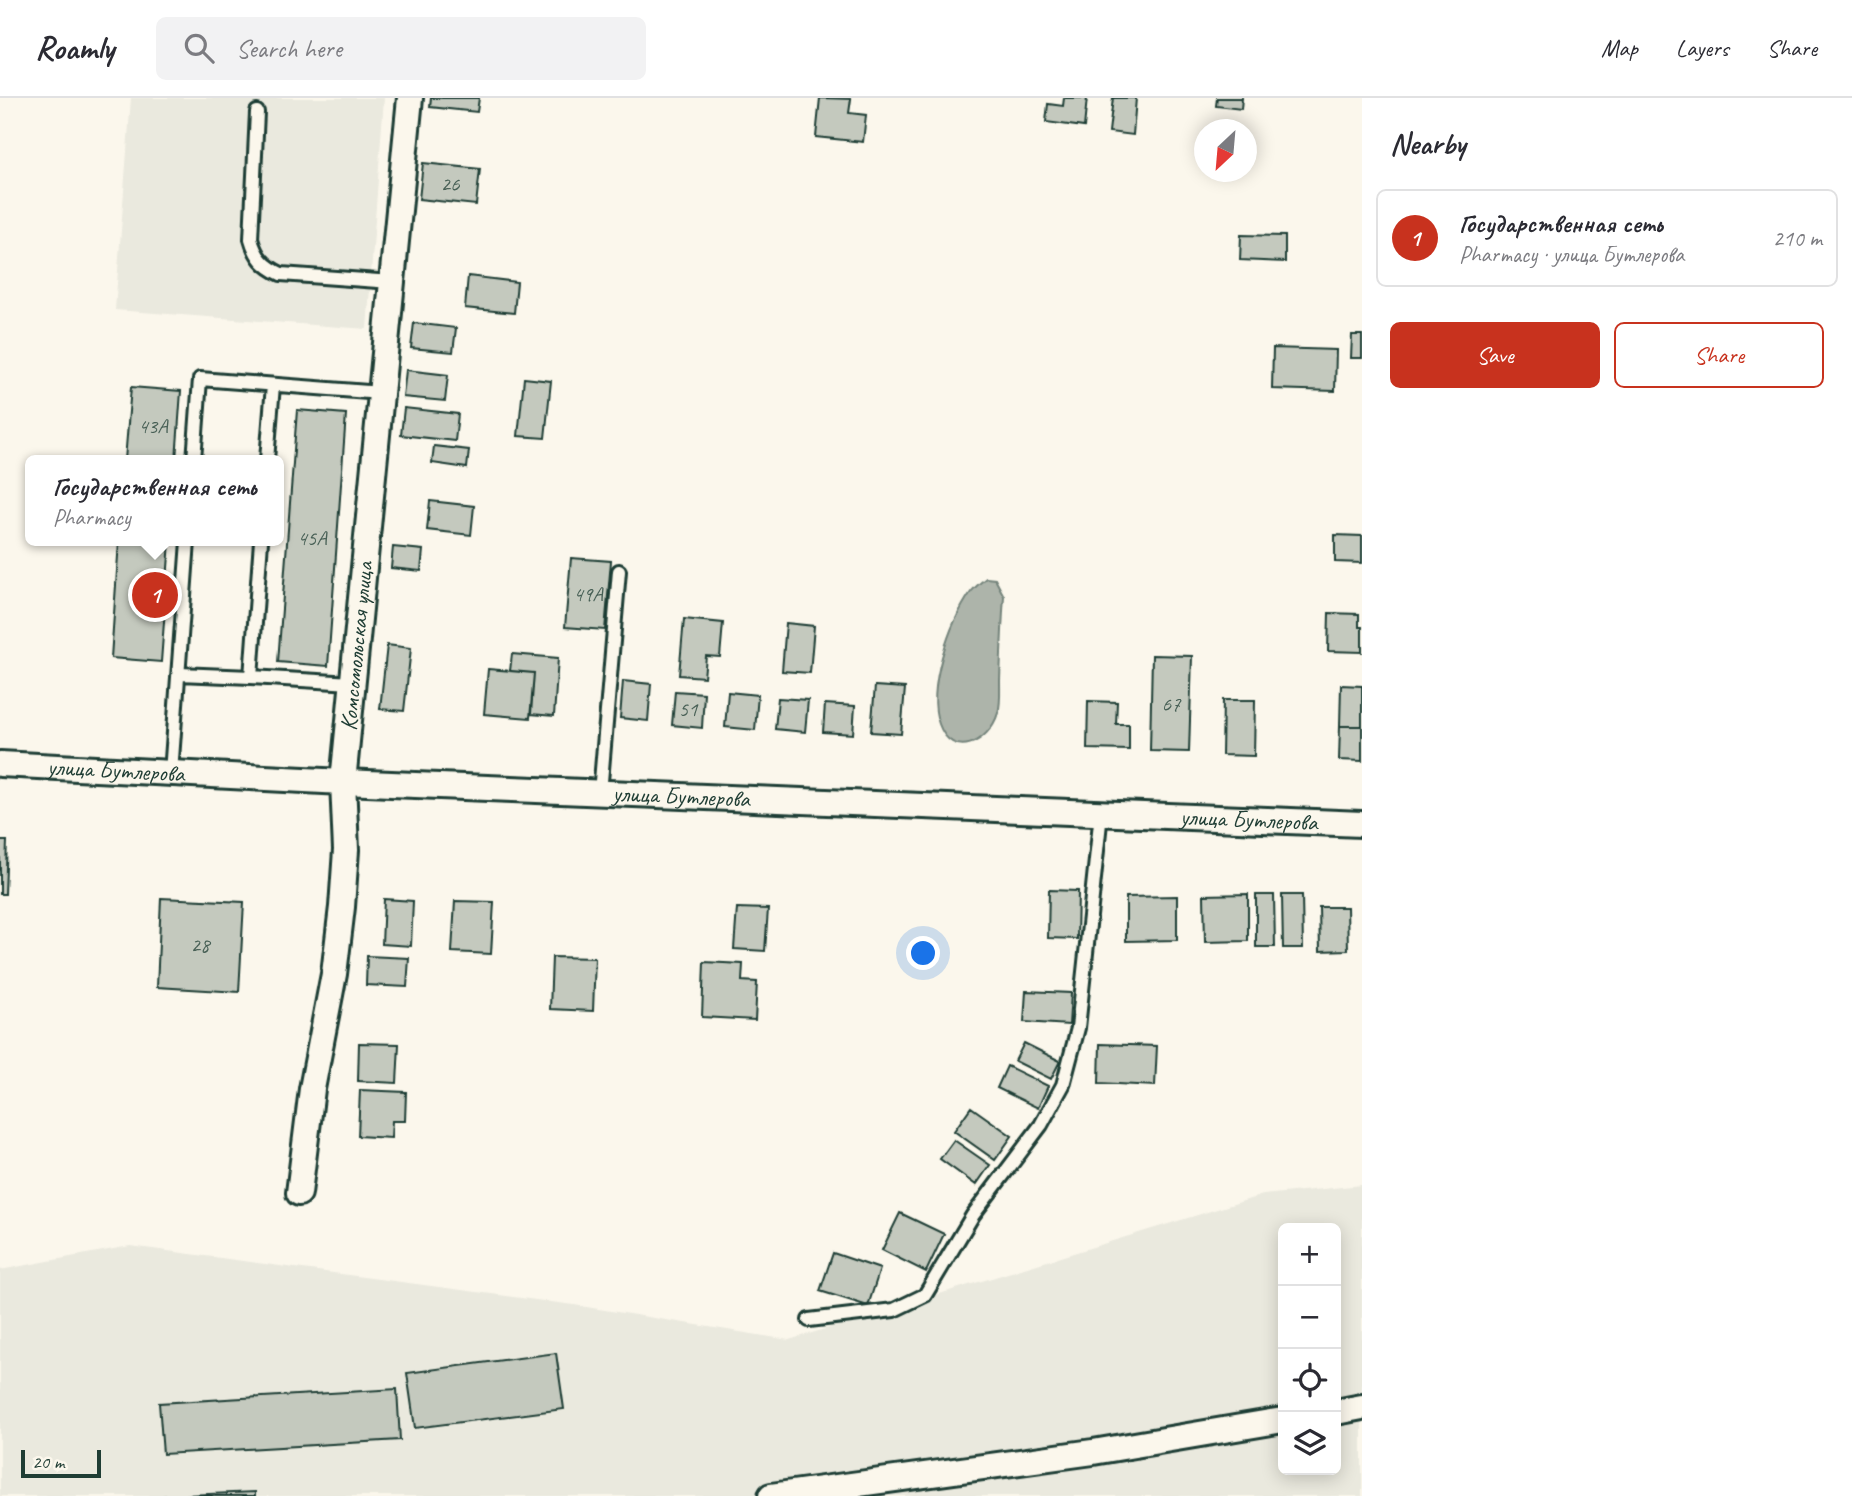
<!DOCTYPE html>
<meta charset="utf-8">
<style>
body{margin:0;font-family:Caveat,sans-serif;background:#f2f2f3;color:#2b2b33}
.controls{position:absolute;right:21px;bottom:21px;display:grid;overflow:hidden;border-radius:10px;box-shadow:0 4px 18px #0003}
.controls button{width:63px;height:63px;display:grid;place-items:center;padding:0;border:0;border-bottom:2px solid #e1e1e2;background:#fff;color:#2b2b33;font:35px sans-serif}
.compass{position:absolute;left:1194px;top:21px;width:63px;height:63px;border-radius:50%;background:#fff;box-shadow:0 4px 18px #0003;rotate:206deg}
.scale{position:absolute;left:21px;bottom:18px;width:80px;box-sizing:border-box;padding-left:7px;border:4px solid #1f3d34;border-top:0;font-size:19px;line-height:24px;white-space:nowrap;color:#1f3d34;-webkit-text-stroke:5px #fbf7ec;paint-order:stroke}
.you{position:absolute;left:924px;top:856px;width:24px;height:24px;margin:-18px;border:5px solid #fff;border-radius:50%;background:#1a73e8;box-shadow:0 0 0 10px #1a73e833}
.badge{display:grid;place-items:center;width:46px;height:46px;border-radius:50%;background:#c8321e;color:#fff;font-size:23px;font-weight:700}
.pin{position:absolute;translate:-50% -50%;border:4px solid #fff;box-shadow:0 2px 7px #0006}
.popup{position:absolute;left:25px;top:357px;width:259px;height:91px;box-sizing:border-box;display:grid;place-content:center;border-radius:10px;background:#fff;filter:drop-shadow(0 2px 5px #0005);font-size:23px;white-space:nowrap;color:#7c7c81}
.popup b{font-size:26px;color:#2b2b33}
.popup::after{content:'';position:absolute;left:50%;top:100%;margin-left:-14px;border:14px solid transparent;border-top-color:#fff}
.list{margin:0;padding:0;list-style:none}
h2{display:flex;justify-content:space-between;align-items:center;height:91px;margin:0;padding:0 28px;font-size:30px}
h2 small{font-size:23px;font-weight:400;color:#7c7c81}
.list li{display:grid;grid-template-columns:46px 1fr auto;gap:21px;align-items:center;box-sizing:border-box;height:98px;margin:0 14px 14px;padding:0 14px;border:2px solid #e1e1e2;border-radius:10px}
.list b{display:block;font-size:26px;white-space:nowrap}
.list p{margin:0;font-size:23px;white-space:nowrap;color:#7c7c81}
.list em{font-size:23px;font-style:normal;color:#7c7c81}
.actions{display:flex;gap:14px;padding:21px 28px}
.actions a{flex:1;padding:16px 0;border:2px solid #c8321e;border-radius:10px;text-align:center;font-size:24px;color:#c8321e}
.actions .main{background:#c8321e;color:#fff}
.icon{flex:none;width:38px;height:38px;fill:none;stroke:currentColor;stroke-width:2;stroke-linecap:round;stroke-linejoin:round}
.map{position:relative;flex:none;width:1362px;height:1398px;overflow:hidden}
header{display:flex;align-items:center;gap:42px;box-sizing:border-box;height:98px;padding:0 35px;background:#fff;border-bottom:2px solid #e1e1e2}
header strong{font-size:33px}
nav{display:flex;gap:38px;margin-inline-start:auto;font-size:24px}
.search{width:490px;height:63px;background:#f2f2f3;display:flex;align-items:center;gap:18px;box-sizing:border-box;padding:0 24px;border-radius:10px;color:#7c7c81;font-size:26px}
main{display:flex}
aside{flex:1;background:#fff}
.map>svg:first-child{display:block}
.built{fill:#eae9de;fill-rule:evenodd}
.water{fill:#adb4aa;stroke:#74847b;stroke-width:2}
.building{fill:#c4c9be;stroke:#1f3d34;stroke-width:2}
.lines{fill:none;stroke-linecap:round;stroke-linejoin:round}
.service-casing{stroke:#1f3d34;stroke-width:18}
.minor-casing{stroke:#1f3d34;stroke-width:30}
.service{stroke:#fbf7ec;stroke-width:12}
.minor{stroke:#fbf7ec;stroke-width:24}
.labels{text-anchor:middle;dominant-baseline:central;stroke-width:5;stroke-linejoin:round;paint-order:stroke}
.number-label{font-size:21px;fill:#486056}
.street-label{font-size:24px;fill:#1f3d34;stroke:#fbf7ec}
</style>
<header>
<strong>Roamly</strong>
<div class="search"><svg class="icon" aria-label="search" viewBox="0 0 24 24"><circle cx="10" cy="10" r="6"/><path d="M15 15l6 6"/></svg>Search here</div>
<nav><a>Map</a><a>Layers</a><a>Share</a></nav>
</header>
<main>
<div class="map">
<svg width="1362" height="1398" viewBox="0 0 1362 1398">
<rect width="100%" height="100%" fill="#fbf7ec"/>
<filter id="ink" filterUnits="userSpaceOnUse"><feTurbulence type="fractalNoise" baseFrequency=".0143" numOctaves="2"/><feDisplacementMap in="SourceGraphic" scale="14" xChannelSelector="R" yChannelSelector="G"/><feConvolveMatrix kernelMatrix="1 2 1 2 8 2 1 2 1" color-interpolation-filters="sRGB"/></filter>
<g filter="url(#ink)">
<path class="built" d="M131,0H384L367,231L115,212Z
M1362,1087V1398H0V1172L130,1148L574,1207L789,1242L1263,1097ZM1283,1130H1336V1372H1283Z"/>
<path class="water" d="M986,480L995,481L1004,498C1002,526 1001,554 1000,583C1000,593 1001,605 998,615C989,645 952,663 939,626C926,591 950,524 971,494C975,489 981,484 986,480Z"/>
<path class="building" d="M431,0H479L477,14L430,9Z
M820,0L851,1L849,15L866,17L863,44L816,39Z
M1064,0H1087L1084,29L1046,24L1048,6L1063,8Z
M1113,0H1136L1133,37L1109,34Z
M1217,0H1242L1241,11L1216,8Z
M423,65L480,71L476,107L419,101Z
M1241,137L1285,138V164L1240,162Z
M468,178L517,184L514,215L465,210Z
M414,225L456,230L453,254L411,250Z
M1352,237H1362V260H1351Z
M1273,250L1336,252L1335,293L1272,291Z
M406,272L448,277L445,303L403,299Z
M524,280L551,283L545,340L518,338Z
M131,289L181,293L176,362H125Z
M404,310L458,316L455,343L401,337Z
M297,312L346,316L328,568L278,564Z
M434,348L469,352L467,370L432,365Z
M430,403L474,408L471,437L427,432Z
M1335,437L1362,438V465L1335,464Z
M119,443H170L161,564L111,560Z
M393,449L423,452L421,473L391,470Z
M571,460L611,463L605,532L565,529Z
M1329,515L1359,516V529H1362V554L1328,553Z
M684,521L723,525L720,559L706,558L704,579L679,577Z
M786,525L814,528L810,575L782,573Z
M387,547L411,550L404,613L380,611Z
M512,556L558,560L554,618L531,616L534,575L510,573Z
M1152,557L1192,558L1189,654L1150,653Z
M488,571L534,575L530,620L484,616Z
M623,583L651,586L648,623L620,620Z
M1341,587L1362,588V628H1340Z
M875,588L905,590L901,636L871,634Z
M675,593L704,595L702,630L672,627Z
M728,594L758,597L755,632L725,629Z
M778,600L808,602L805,634L775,631Z
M1223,602H1255L1254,658L1222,657Z
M1088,603L1117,604L1116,626H1129V652L1087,651Z
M825,606L855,608L853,636L823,634Z
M1340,628H1362V663L1339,662Z
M0,743H7L5,796H0Z
M1049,792L1078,793L1077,841L1048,840Z
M1248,796V843L1205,844L1204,797Z
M1256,797H1274L1275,849H1256Z
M1282,797H1302L1303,850H1283Z
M1177,798V842L1126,843V799Z
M161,800L244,804L239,894L157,889Z
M384,801L413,803L411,848L382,846Z
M455,803L494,804L491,856L452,854Z
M1319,809H1347L1348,852L1320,853Z
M737,810L768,811L765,853L734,851Z
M367,858L409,860L407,889L366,887Z
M552,859L595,860L593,913L550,911Z
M704,864L743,866L742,883L757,884L755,922L702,919Z
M1026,893L1071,895L1069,927L1024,924Z
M359,945L399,946L397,985L358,983Z
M1024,945L1060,963L1051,981L1015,963Z
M1100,946L1157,948L1155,988L1099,985Z
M1007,968L1048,988L1038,1010L997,990Z
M360,992L406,994L405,1023H392L391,1040L358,1038Z
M971,1009L1012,1038L995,1062L954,1033Z
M954,1042L990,1067L976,1087L940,1061Z
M900,1115L944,1136L926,1174L882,1152Z
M833,1155L880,1171L868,1208L820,1193Z
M556,1255L564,1311L415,1330L407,1275Z
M397,1291L400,1342L163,1356L159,1305Z
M255,1394V1398H162Z"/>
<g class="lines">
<g class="service-casing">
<path id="service" d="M257,14L251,141C256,159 264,168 281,176L392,184
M194,362L200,281L381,295
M267,362L273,287
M179,576L251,579L261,443
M251,579L352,585
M171,675L188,443
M600,695L619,473
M809,1222L894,1212L925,1197L973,1117L1041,1027L1063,987L1078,930L1101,715"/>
</g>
<g class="minor-casing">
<g id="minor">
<path id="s1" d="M0,666L343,684L1362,726"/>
<path id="s2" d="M299,1095L312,991L334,876L342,809L346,752L343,684L410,0"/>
<path d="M1336,1314L1362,1309"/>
<path d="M771,1398L1093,1354L1283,1322"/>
</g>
</g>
<use href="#service" class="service"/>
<use href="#minor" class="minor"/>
</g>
</g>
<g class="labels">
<g class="number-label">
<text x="450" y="86">26</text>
<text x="153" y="328">43А</text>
<text x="312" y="440">45А</text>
<text x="588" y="496">49А</text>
<text x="1171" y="606">67</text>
<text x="688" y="611">51</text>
<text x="200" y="847">28</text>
</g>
<g class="street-label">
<text stroke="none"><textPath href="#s2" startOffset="551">Комсомольская улица</textPath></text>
<text stroke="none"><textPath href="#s1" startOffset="116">улица Бутлерова</textPath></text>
<text stroke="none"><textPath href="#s1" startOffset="682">улица Бутлерова</textPath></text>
<text stroke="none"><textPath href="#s1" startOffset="1250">улица Бутлерова</textPath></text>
</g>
</g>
</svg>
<div class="controls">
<button>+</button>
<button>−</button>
<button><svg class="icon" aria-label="locate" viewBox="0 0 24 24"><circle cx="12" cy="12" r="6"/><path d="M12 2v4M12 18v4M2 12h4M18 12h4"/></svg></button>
<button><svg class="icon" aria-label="layers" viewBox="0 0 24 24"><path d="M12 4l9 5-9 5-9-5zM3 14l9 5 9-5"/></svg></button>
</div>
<svg class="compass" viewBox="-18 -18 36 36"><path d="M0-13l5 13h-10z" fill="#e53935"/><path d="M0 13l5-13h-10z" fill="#7c7c81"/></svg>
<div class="scale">20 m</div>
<div class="you"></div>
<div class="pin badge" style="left:155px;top:497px">1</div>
<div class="popup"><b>Государственная сеть</b>Pharmacy</div>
</div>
<aside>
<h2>Nearby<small></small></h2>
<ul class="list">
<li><span class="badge">1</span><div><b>Государственная сеть</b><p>Pharmacy · улица Бутлерова</p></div><em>210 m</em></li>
</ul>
<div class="actions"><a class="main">Save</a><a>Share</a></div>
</aside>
</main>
